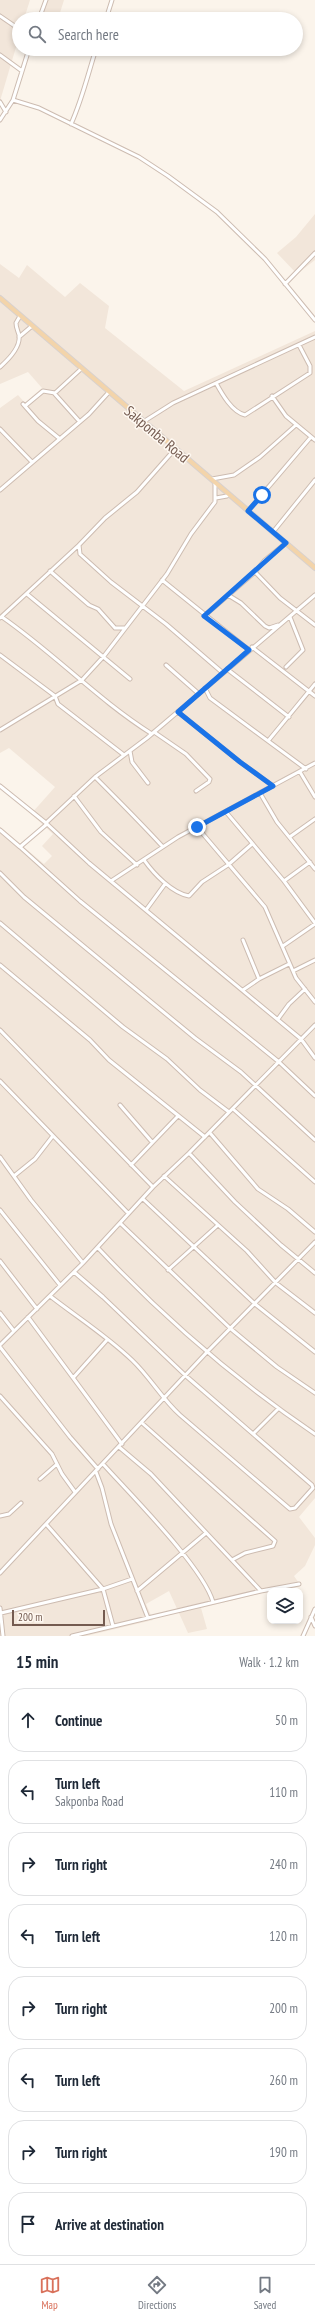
<!DOCTYPE html>
<meta charset="utf-8">
<style>
body{margin:0;font-family:"PT Sans Narrow",sans-serif;background:#f6f6f7;color:#1f2937}
.controls{position:absolute;right:12px;bottom:12px;display:grid;overflow:hidden;border-radius:8px;box-shadow:0 2px 6px #0003}
.controls button{width:36px;height:36px;display:grid;place-items:center;padding:0;border:0;border-bottom:1px solid #e0e1e3;background:#fff;color:#1f2937;font:20px sans-serif}
.scale{position:absolute;left:12px;bottom:10px;width:93px;box-sizing:border-box;padding-left:4px;border:2px solid #745b50;border-top:0;font-size:11px;line-height:14px;white-space:nowrap;color:#745b50;-webkit-text-stroke:3px #fef8f1;paint-order:stroke}
.stop{position:absolute;width:12px;height:12px;margin:-9px;border:3px solid #1a73e8;border-radius:50%;background:#fff}
.stop.end{background:#1a73e8;border-color:#fff;box-shadow:0 1px 4px #0008}
.list{margin:0;padding:0;list-style:none}
h2{display:flex;justify-content:space-between;align-items:center;height:52px;margin:0;padding:0 16px;font-size:17px}
h2 small{font-size:13px;font-weight:400;color:#747a83}
.list li{display:grid;grid-template-columns:26px 1fr auto;gap:12px;align-items:center;box-sizing:border-box;height:64px;margin:0 8px 8px;padding:0 8px;border:1px solid #e0e1e3;border-radius:16px}
.list b{display:block;font-size:15px;white-space:nowrap}
.list p{margin:0;font-size:13px;white-space:nowrap;color:#747a83}
.list em{font-size:13px;font-style:normal;color:#747a83}
.icon{flex:none;width:22px;height:22px;fill:none;stroke:currentColor;stroke-width:2;stroke-linecap:round;stroke-linejoin:round}
.map{position:relative;flex:none;width:315px;height:1636px;overflow:hidden}
.search{position:absolute;background:#fff;box-shadow:0 2px 6px #0003;left:12px;right:12px;top:12px;height:44px;display:flex;align-items:center;gap:10px;box-sizing:border-box;padding:0 14px;border-radius:22px;color:#747a83;font-size:15px}
.sheet{height:628px;background:#fff}
nav{display:flex;justify-content:space-around;align-items:center;box-sizing:border-box;height:56px;border-top:1px solid #e0e1e3;background:#fff;font-size:11px;color:#747a83}
nav a{display:grid;justify-items:center;gap:2px}
nav .on{color:#d9715b}
.map>svg:first-child{display:block}
.residential{fill:#f2e6da}
.lines{fill:none;stroke-linecap:round;stroke-linejoin:round}
.minor-casing{stroke:#cdbcb1;stroke-width:5}
.major-casing{stroke:#d8d1ce;stroke-width:6}
.minor{stroke:#fff;stroke-width:3}
.major{stroke:#f3d4aa;stroke-width:4}
.route{stroke:#1a73e8;stroke-width:5}
.labels{text-anchor:middle;dominant-baseline:central;stroke-width:3;stroke-linejoin:round;paint-order:stroke}
.street-label{font-size:15px;fill:#745b50;stroke:#fef8f1}
</style>
<div class="map">
<svg width="315" height="1636" viewBox="0 0 315 1636">
<rect width="100%" height="100%" fill="#fbf4eb"/>
<path class="residential" d="M0,0H30L24,19H19V37L0,101Z
M45,0H64L58,19H39Z
M315,214V260L297,274L277,253L296,237Z
M0,264L19,278L27,265L65,297L80,283L109,306L105,328L184,391L315,331V1498L299,1517L315,1538V1545L305,1566L294,1576L301,1586L270,1591L201,1608L207,1629L188,1633L169,1591L146,1604L153,1620L86,1636H0V827L44,864L52,856L42,846L53,834L31,814L55,787L9,748L0,753V408L18,395L25,403L42,388L28,372L0,384Z"/>
<g class="lines">
<g class="minor-casing">
<path id="minor" d="M0,16L19,29
M39,19L46,0
M106,19L112,0
M0,55L22,71
M13,100L39,108L139,157L168,176L217,212L265,259L315,320
M0,102L6,112
M0,120L13,100L29,49
M71,124C82,100 88,74 96,49
M285,284L315,253
M19,337L32,326
M0,367C8,360 21,347 19,335C18,331 16,328 16,323L20,316
M216,383C222,394 232,412 245,415L310,373V366L299,345
M54,393L80,422
M272,396L286,416L315,440
M23,404L38,421L60,439
M25,406L43,391L55,393L81,369
M143,422L173,403L315,337
M0,429L32,462
M212,479L234,475L260,457L296,425
M0,490L89,414L109,392
M216,498L227,496
M248,511L311,437
M273,532L315,480
M286,543L264,561L255,572L280,598L315,625
M79,545L80,554L111,582L166,624L223,673
M50,571L89,605L98,609L115,628H125
M162,580L249,650
M27,594L130,679
M228,595L241,603L265,626L269,628L278,625
M204,616L255,572
M2,617C54,653 98,700 152,734
M0,618L79,545L105,518L137,492L175,449
M252,647L315,696
M0,655L55,696L58,704L124,755
M166,665L199,694
M286,667L303,650L290,617
M227,669L289,717
M205,688L210,698L306,769
M178,712L240,762L273,786
M0,730L82,680L104,656L167,574L191,534L215,502V484
M154,732L186,754L210,779L209,782L196,791
M268,741L315,684
M130,751L132,762L148,783
M300,772L315,797
M95,777C118,800 141,823 163,847
M0,786L46,823L89,863L301,1039L315,1058
M260,793L277,822L315,869
M74,796L101,832L137,865
M226,812L284,881L315,923
M46,823L95,777L147,738L315,595
M47,824L20,847L80,901L279,1062L315,1096
M197,827L265,907L296,978L315,1002
M0,830L20,847
M291,836L315,819
M144,860C154,874 172,893 189,896L202,882L228,865L252,844
M0,873L24,897L64,930L195,1038L241,1072L315,1140
M111,881L178,837L315,763
M284,881L310,862
M146,910L165,884
M0,923L123,1027L167,1059L200,1090L229,1112
M243,940L259,979
M283,946L315,924
M0,965L90,1040L109,1060L205,1137
M293,971L315,960
M243,990L259,979L289,964
M278,1019L289,1004L305,989
M0,1030L153,1187
M0,1081L128,1213
M120,1105L152,1142
M233,1109L315,1182
M210,1133L258,1189L288,1209L315,1232
M189,1153L235,1202L281,1245L315,1273
M0,1157L31,1200L83,1263
M131,1165L178,1116
M14,1176L35,1159L52,1137
M164,1176L247,1251L276,1283L315,1313
M143,1199L255,1304L315,1352
M0,1210L60,1285
M120,1223L231,1329L277,1367L315,1393
M98,1248C162,1316 237,1381 315,1434
M0,1261L37,1309
M168,1270L218,1225
M50,1296C77,1317 107,1336 132,1360C150,1377 162,1399 180,1415L290,1509L295,1508L313,1488L312,1485L186,1376L103,1297L74,1272
M0,1313L14,1331
M28,1317L122,1444
M0,1345L83,1263L153,1187L189,1153L315,1025
M0,1347L70,1437L98,1469
M73,1378L107,1340
M0,1396L52,1454L62,1474L75,1492
M142,1423L275,1541L273,1546L245,1553L232,1560
M253,1434L278,1409
M119,1447L151,1474L261,1591
M103,1464C130,1494 203,1567 213,1602
M96,1472L102,1488L111,1524L148,1618
M40,1479L57,1464
M0,1516L9,1514L21,1503
M46,1524L103,1589L113,1626
M0,1573L208,1351L315,1242
M137,1591L206,1533
M0,1608L3,1636
M1,1613L103,1589L132,1579
M311,1617L315,1626
M72,1636L261,1591L299,1584
M303,1636L315,1609"/>
</g>
<g class="major-casing">
<path id="major" d="M0,298L315,568"/>
</g>
<use href="#minor" class="minor"/>
<use href="#major" class="major"/>
</g>
<g class="lines">
<path class="route" d="M197,827L273,786L240,762L178,712L249,650L204,616L286,543L248,511L262,495"/>
</g>
<g class="labels">
<g class="street-label">
<text transform="translate(157 434) rotate(40)">Sakponba Road</text>
</g>
</g>
</svg>
<div class="controls">
<button><svg class="icon" aria-label="layers" viewBox="0 0 24 24"><path d="M12 4l9 5-9 5-9-5zM3 14l9 5 9-5"/></svg></button>
</div>
<div class="scale">200 m</div>
<div class="stop" style="left:262px;top:495px"></div>
<div class="stop end" style="left:197px;top:827px"></div>
<div class="search"><svg class="icon" aria-label="search" viewBox="0 0 24 24"><circle cx="10" cy="10" r="6"/><path d="M15 15l6 6"/></svg>Search here</div>
</div>
<section class="sheet">
<h2>15 min<small>Walk · 1.2 km</small></h2>
<ul class="list">
<li><svg class="icon" aria-label="ahead" viewBox="0 0 24 24"><path d="M12 20V5M6 11l6-6 6 6"/></svg><div><b>Continue</b></div><em>50 m</em></li>
<li><svg class="icon" aria-label="left" viewBox="0 0 24 24"><path d="M17 20v-9H6M10 6l-5 5 5 5"/></svg><div><b>Turn left</b><p>Sakponba Road</p></div><em>110 m</em></li>
<li><svg class="icon" aria-label="right" viewBox="0 0 24 24"><path d="M7 20v-9h11M14 6l5 5-5 5"/></svg><div><b>Turn right</b></div><em>240 m</em></li>
<li><svg class="icon" aria-label="left" viewBox="0 0 24 24"><path d="M17 20v-9H6M10 6l-5 5 5 5"/></svg><div><b>Turn left</b></div><em>120 m</em></li>
<li><svg class="icon" aria-label="right" viewBox="0 0 24 24"><path d="M7 20v-9h11M14 6l5 5-5 5"/></svg><div><b>Turn right</b></div><em>200 m</em></li>
<li><svg class="icon" aria-label="left" viewBox="0 0 24 24"><path d="M17 20v-9H6M10 6l-5 5 5 5"/></svg><div><b>Turn left</b></div><em>260 m</em></li>
<li><svg class="icon" aria-label="right" viewBox="0 0 24 24"><path d="M7 20v-9h11M14 6l5 5-5 5"/></svg><div><b>Turn right</b></div><em>190 m</em></li>
<li><svg class="icon" aria-label="arrive" viewBox="0 0 24 24"><path d="M6 21V4h12l-3 4 3 4H6"/></svg><div><b>Arrive at destination</b></div></li>
</ul>
</section>
<nav>
<a class="on"><svg class="icon" aria-label="map" viewBox="0 0 24 24"><path d="M3 6l6-2 6 2 6-2v14l-6 2-6-2-6 2zM9 4v14M15 6v14"/></svg>Map</a>
<a><svg class="icon" aria-label="directions" viewBox="0 0 24 24"><path d="M12 3l9 9-9 9-9-9zM9 14v-3h6M13 9l2 2-2 2"/></svg>Directions</a>
<a><svg class="icon" aria-label="saved" viewBox="0 0 24 24"><path d="M7 4h10v16l-5-4-5 4z"/></svg>Saved</a>
</nav>
